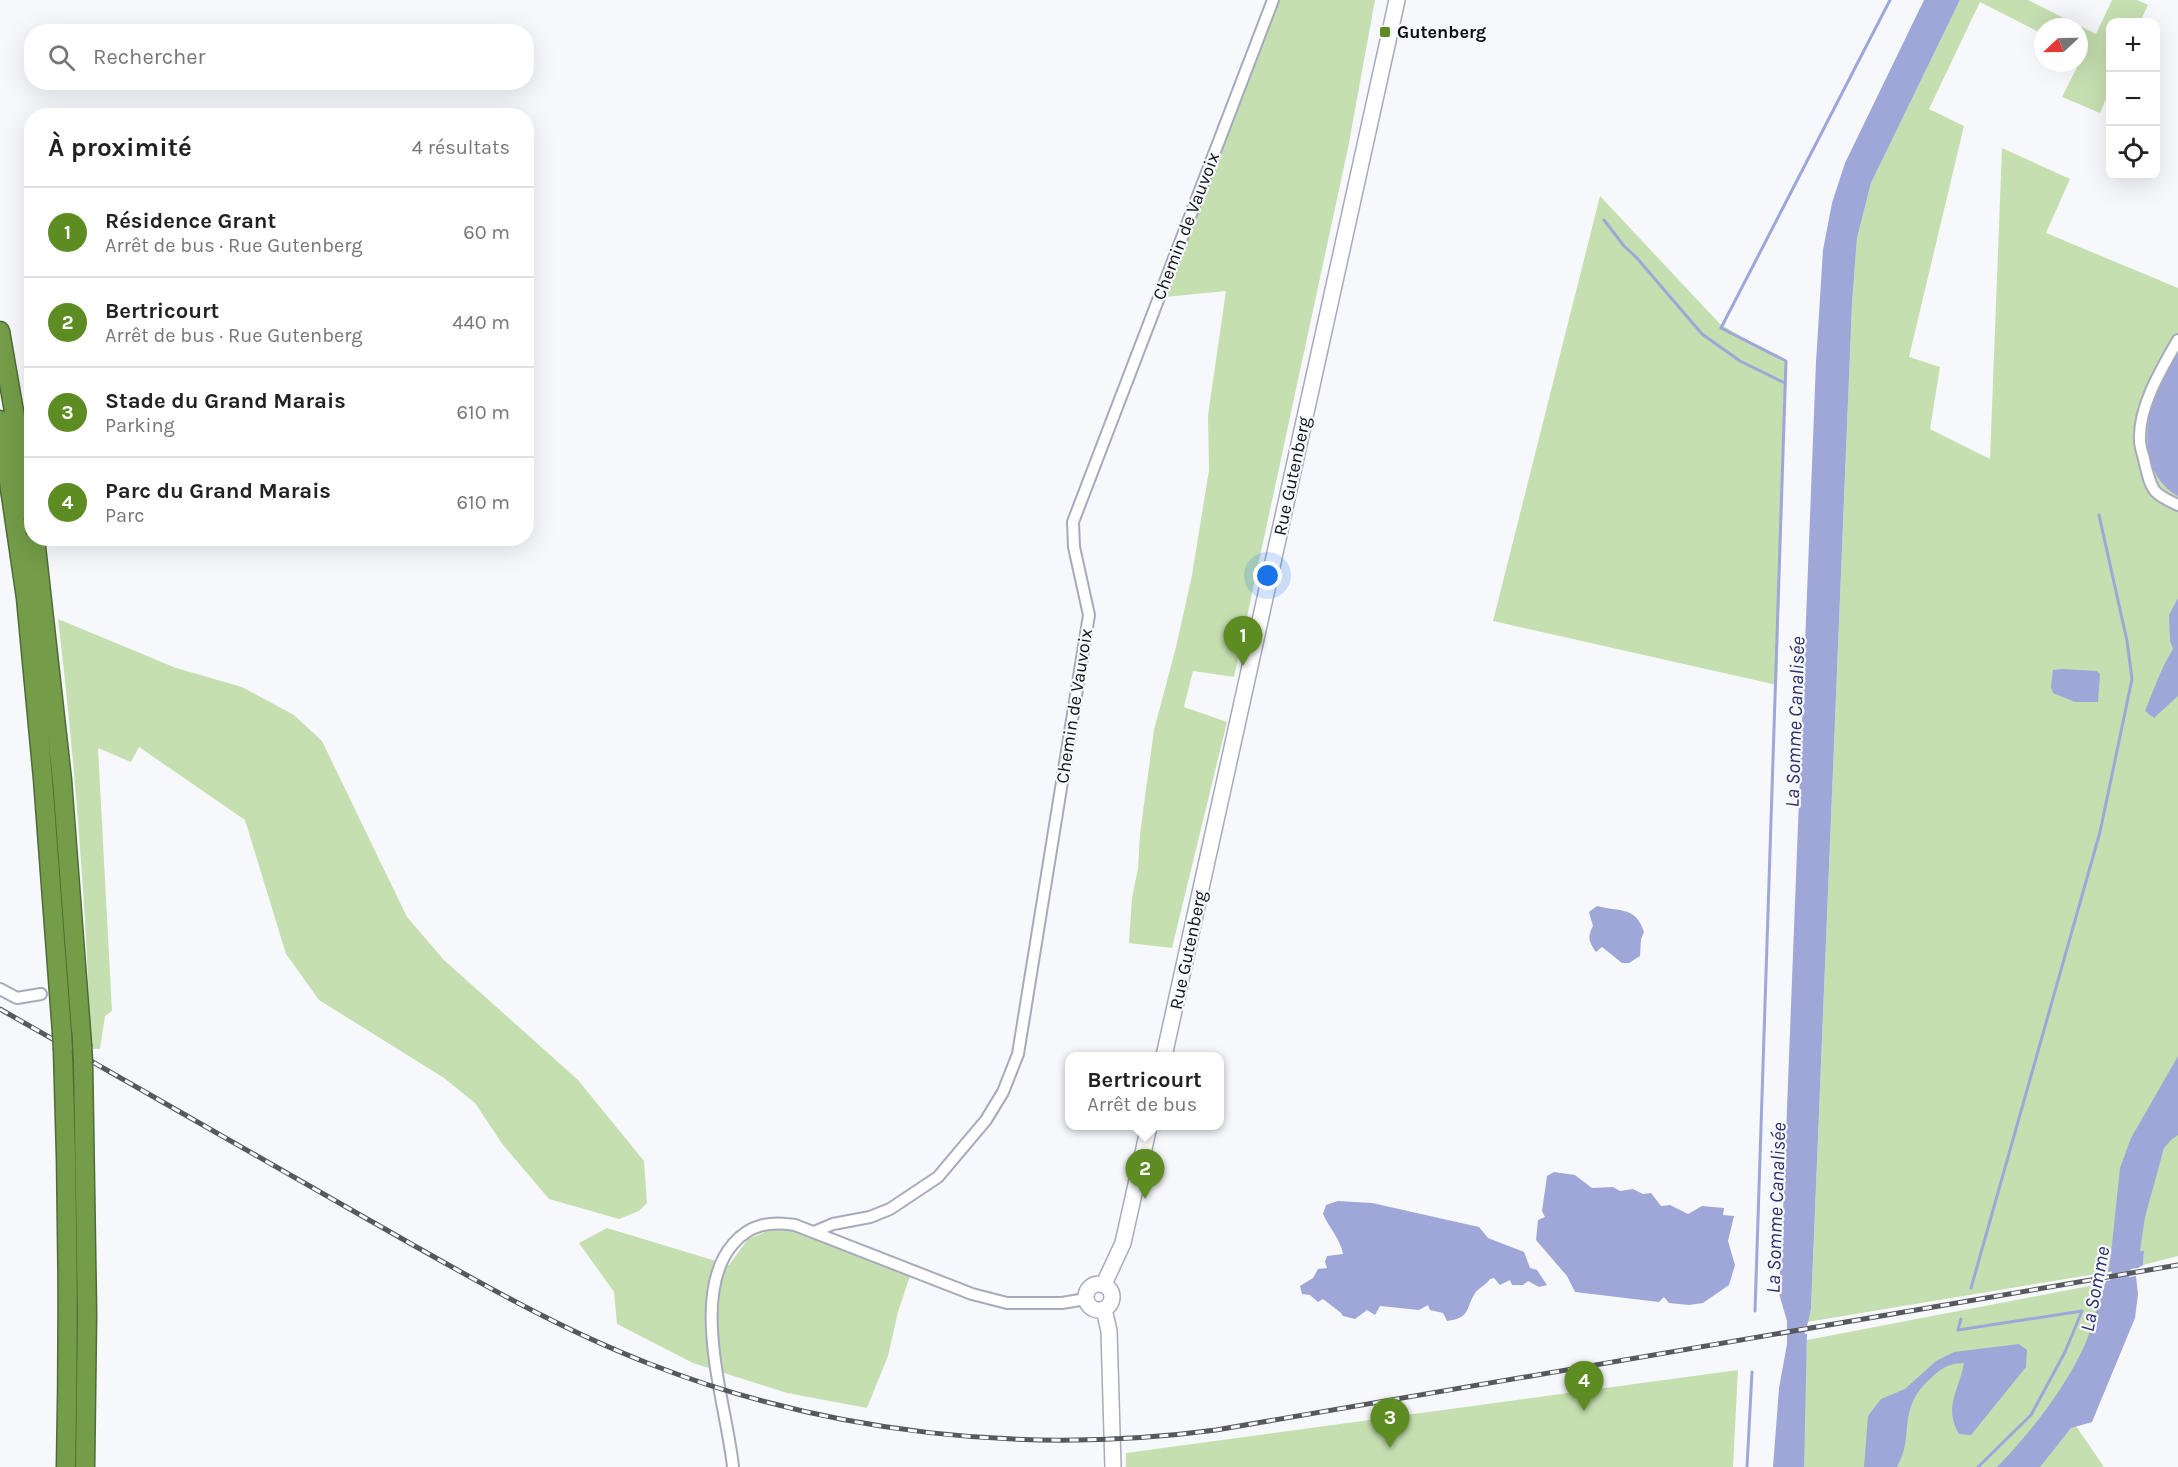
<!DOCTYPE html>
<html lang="fr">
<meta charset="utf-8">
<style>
body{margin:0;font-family:Karla,sans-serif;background:#f2f2f2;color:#222}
.controls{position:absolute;right:18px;top:18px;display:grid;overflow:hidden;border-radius:12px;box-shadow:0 6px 24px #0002}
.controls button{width:54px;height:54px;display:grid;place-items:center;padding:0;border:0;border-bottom:2px solid #e0e0e0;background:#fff;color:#222;font:30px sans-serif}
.compass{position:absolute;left:2034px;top:18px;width:54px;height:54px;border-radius:50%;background:#fff;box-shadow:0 6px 24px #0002;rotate:248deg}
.you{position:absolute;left:1268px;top:576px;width:21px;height:21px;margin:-15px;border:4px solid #fff;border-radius:50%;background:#1a73e8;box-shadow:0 0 0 9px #1a73e833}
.badge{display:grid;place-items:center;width:39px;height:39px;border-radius:50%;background:#5d8d22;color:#fff;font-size:20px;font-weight:700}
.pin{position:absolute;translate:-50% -50px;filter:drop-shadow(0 2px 3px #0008)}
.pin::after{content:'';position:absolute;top:32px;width:21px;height:18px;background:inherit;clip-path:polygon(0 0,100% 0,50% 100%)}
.popup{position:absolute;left:1065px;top:1052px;width:159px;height:78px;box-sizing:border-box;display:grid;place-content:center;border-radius:12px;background:#fff;filter:drop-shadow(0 2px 4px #0005);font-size:20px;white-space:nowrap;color:#767676}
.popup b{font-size:22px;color:#222}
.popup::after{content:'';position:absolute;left:50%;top:100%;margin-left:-12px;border:12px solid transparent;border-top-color:#fff}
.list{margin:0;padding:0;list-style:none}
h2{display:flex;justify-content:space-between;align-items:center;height:78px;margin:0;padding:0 24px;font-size:26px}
h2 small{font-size:20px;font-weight:400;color:#767676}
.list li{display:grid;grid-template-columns:39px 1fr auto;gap:18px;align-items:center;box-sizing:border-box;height:90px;padding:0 24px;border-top:2px solid #e0e0e0}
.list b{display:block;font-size:22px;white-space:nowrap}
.list p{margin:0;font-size:20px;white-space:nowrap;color:#767676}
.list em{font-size:20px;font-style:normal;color:#767676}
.icon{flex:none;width:33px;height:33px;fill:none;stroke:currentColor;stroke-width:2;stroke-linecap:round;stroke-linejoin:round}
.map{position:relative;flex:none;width:2178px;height:1467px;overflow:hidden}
.search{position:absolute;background:#fff;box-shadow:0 6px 24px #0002;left:24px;top:24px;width:510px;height:66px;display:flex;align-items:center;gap:15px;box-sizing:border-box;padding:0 21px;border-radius:24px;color:#767676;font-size:22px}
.panel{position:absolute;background:#fff;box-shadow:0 6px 24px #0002;left:24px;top:108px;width:510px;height:438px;border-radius:24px}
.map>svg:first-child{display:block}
.green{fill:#c6dfb1}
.water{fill:#9ea7d8}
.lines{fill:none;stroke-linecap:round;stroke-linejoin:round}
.stream{stroke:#9ea7d8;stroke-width:3}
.river{stroke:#9ea7d8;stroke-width:18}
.street-casing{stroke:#a6aabc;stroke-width:14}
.secondary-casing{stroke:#a6aabc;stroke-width:18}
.highway-casing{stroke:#4f6b37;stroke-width:21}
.street{stroke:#fff;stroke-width:10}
.secondary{stroke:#fff;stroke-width:15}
.highway{stroke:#739d49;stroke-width:18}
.rail-casing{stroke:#56585d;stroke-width:5}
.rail{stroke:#f7f8fc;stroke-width:3;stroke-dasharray:9;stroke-linecap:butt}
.highway-bridge-casing{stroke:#4f6b37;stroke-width:21;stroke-linecap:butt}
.highway-bridge{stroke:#739d49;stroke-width:18}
.poi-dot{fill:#5d8d22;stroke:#f7f8fc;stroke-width:2}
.labels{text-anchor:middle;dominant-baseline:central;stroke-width:4.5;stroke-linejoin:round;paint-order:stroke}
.poi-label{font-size:18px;font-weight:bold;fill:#0d0f15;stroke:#f7f8fc;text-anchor:start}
.street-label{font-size:18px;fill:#0d0f15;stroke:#f7f8fc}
.water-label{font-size:20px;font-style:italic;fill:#2b306b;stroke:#f7f8fc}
</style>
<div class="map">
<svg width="2178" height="1467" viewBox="0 0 2178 1467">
<rect width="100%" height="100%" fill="#f7f8fc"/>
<path class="green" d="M1277,0H1375L1348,148L1234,677L1193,671L1184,707L1227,722L1172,948L1129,943L1132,898L1138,868L1140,834L1154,730L1176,647L1192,575L1209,470L1208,415L1226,291L1165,297Z
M1960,0H2028L2096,34L2112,0H2137L2148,5L2140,22H2110V89L2100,113L2062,97L2083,55L2079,53V27H2043V34L1980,2L1929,109L1964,126L1909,357L1940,367L1930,429L1990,459L2002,148L2070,179L2046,233L2178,288V366L2161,399L2178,489V1068L2111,1254L2108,1272L1807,1322L1811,1309L1852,304L1857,238L1871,183Z
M1600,196L1720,324L1786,363L1777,685L1493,621Z
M58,619L176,668L242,687L294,715L322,741L407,917L444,960L578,1080L644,1161L647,1203L639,1211L619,1219L549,1199L503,1145L475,1103L444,1078L319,1000L286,954L245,820L139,747L131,762L98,748L112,1011L105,1016L100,1049H91C86,905 75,762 58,619Z
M2178,1123V1256L2143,1265L2144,1252H2140L2135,1235L2163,1144Z
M777,1227L805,1233L910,1276L898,1312L888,1356L867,1408L787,1393L693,1363L617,1324L614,1292L579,1243L607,1228L729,1265L748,1239Z
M2110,1282L2090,1352L2004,1467H1802L1807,1340Z
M1738,1370L1733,1467H1126V1453Z
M2076,1426L2104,1467H2035L2071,1428Z"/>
<path class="water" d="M1924,0H1960L1871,183L1857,238L1852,304L1811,1309L1807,1326H1804L1805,1334H1807L1804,1467H1773L1779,1388L1787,1344V1321L1778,1290L1781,1263L1816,362L1823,250L1832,203L1845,163Z
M2178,353V496C2137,474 2143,412 2162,376C2166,368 2173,361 2178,353Z
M2178,598V696L2154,718L2145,711C2154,689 2161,668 2173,649L2170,641L2169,615Z
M2062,669L2097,671L2100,674L2098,702H2075L2053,693L2051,687L2053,670Z
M1597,906C1620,912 1636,906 1644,932L1641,939L1640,956L1629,963H1622L1602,947L1596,952C1589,942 1587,937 1593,926L1589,912Z
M2178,1056V1135L2171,1140L2164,1148L2145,1217L2140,1251H2144L2143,1265L2138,1268L2108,1272L2111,1254L2120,1168L2131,1138Z
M1554,1172L1575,1175L1592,1188L1613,1187L1620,1191L1633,1189L1643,1194L1651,1193L1661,1206L1670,1205L1688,1214L1702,1206L1724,1208L1723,1215L1734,1216L1728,1241L1735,1265L1729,1285L1703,1303L1689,1305L1669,1303L1664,1297L1659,1302L1575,1292L1567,1276L1536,1240L1538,1220L1545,1217L1542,1211L1547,1176Z
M1338,1201L1372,1203L1479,1227L1488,1238L1524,1252L1530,1268L1537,1270L1547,1285L1539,1287L1528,1281L1523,1285H1512L1510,1280L1500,1285L1494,1278L1490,1279C1486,1285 1480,1287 1476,1292C1465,1307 1472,1318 1447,1321L1443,1313L1430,1310L1428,1305L1419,1310L1380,1306L1375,1315L1367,1310L1355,1319L1343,1316L1341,1313L1323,1299L1318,1302L1310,1295L1302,1294L1300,1286L1313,1278L1318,1269L1327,1268L1325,1262L1327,1256L1343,1254C1340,1238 1329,1228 1323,1214L1326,1205Z
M2136,1276L2138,1294L2135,1318L2092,1422L2071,1428L2040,1467H1997C2030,1433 2060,1395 2082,1351C2092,1330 2098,1304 2106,1281Z
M2019,1344L2027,1350L2026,1367L1971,1435L1959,1434C1943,1406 1959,1391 1964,1363C1948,1364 1943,1367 1931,1378C1895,1410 1916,1435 1897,1467H1864L1868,1416L1881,1399L1905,1389L1936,1361L1954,1352Z"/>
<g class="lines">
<path class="stream" d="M1604,220L1624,246L1636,257L1702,334L1740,361L1785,383
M1971,1288L2100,832L2132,679L2127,641L2099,515
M1755,1311L1786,361L1721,328L1890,0
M1961,1319L1958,1330L2082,1311L2065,1352L2031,1415L1978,1467
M1747,1467L1752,1372"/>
<path class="river" d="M2115,1302L2126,1247"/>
<g class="street-casing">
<path id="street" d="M2178,505C2151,493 2152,490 2145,464C2144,456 2140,448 2140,441C2138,407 2162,368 2178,340
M0,989L17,998L41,994
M814,1232L833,1224L870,1217L890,1209L938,1177L986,1120L1003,1092L1018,1054L1089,615L1074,547L1073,522L1273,0
M733,1467C727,1406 688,1296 733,1244C750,1224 770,1221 795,1225L972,1294L1007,1303H1062L1086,1299"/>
</g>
<g class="secondary-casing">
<path id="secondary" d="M1164,1056L1397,0
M1086 1297a13 13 0 1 1 26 0a13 13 0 1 1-26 0Z
M1104,1284L1123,1243L1149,1126
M1104,1309L1109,1331L1113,1467"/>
</g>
<g class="highway-casing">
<path id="highway" d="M0,331L32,515
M0,420L26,598L43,779L62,1033
M35,538L62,780L82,1045
M63,1050C68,1189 69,1328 66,1467
M83,1061L87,1314L85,1467"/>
</g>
<use href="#street" class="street"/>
<use href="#secondary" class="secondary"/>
<use href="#highway" class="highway"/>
<g class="rail-casing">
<path id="rail" d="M0,1009C121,1078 241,1147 362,1216C456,1269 549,1325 650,1364C829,1434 1027,1455 1216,1430L2178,1265"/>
</g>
<use href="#rail" class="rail"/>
<g class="highway-bridge-casing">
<path id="highway-bridge" d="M62,1033L63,1050
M82,1045L83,1061"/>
</g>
<use href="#highway-bridge" class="highway-bridge"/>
</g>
<rect class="poi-dot" x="1379" y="26" width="12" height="12" rx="3"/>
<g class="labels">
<g class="poi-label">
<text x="1397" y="32">Gutenberg</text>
</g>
<g class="street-label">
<text transform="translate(1186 226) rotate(-69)">Chemin de Vauvoix</text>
<text transform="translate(1292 476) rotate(-78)">Rue Gutenberg</text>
<text transform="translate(1074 706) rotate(-81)">Chemin de Vauvoix</text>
<text transform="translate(1188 950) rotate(-78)">Rue Gutenberg</text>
</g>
<g class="water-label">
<text transform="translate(1795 722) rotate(-88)">La Somme Canalisée</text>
<text transform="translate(1776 1208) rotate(-88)">La Somme Canalisée</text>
<text transform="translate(2095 1289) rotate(-79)">La Somme</text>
</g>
</g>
</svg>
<div class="controls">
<button>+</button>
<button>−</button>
<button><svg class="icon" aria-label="locate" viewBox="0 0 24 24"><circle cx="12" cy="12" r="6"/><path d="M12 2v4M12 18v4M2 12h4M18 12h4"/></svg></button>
</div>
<svg class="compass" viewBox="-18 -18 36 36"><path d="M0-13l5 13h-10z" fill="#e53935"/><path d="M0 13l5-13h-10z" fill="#767676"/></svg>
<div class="you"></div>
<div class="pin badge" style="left:1243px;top:666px">1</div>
<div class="pin badge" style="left:1145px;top:1199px">2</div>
<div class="popup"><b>Bertricourt</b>Arrêt de bus</div>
<div class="pin badge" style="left:1390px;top:1448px">3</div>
<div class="pin badge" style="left:1584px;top:1411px">4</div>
<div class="search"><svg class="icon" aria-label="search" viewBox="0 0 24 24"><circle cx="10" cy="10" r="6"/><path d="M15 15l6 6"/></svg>Rechercher</div>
<section class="panel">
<h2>À proximité<small>4 résultats</small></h2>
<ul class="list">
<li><span class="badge">1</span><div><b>Résidence Grant</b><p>Arrêt de bus · Rue Gutenberg</p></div><em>60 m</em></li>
<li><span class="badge">2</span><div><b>Bertricourt</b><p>Arrêt de bus · Rue Gutenberg</p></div><em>440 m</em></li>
<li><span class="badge">3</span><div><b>Stade du Grand Marais</b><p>Parking</p></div><em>610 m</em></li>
<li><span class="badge">4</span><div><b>Parc du Grand Marais</b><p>Parc</p></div><em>610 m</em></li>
</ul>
</section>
</div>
